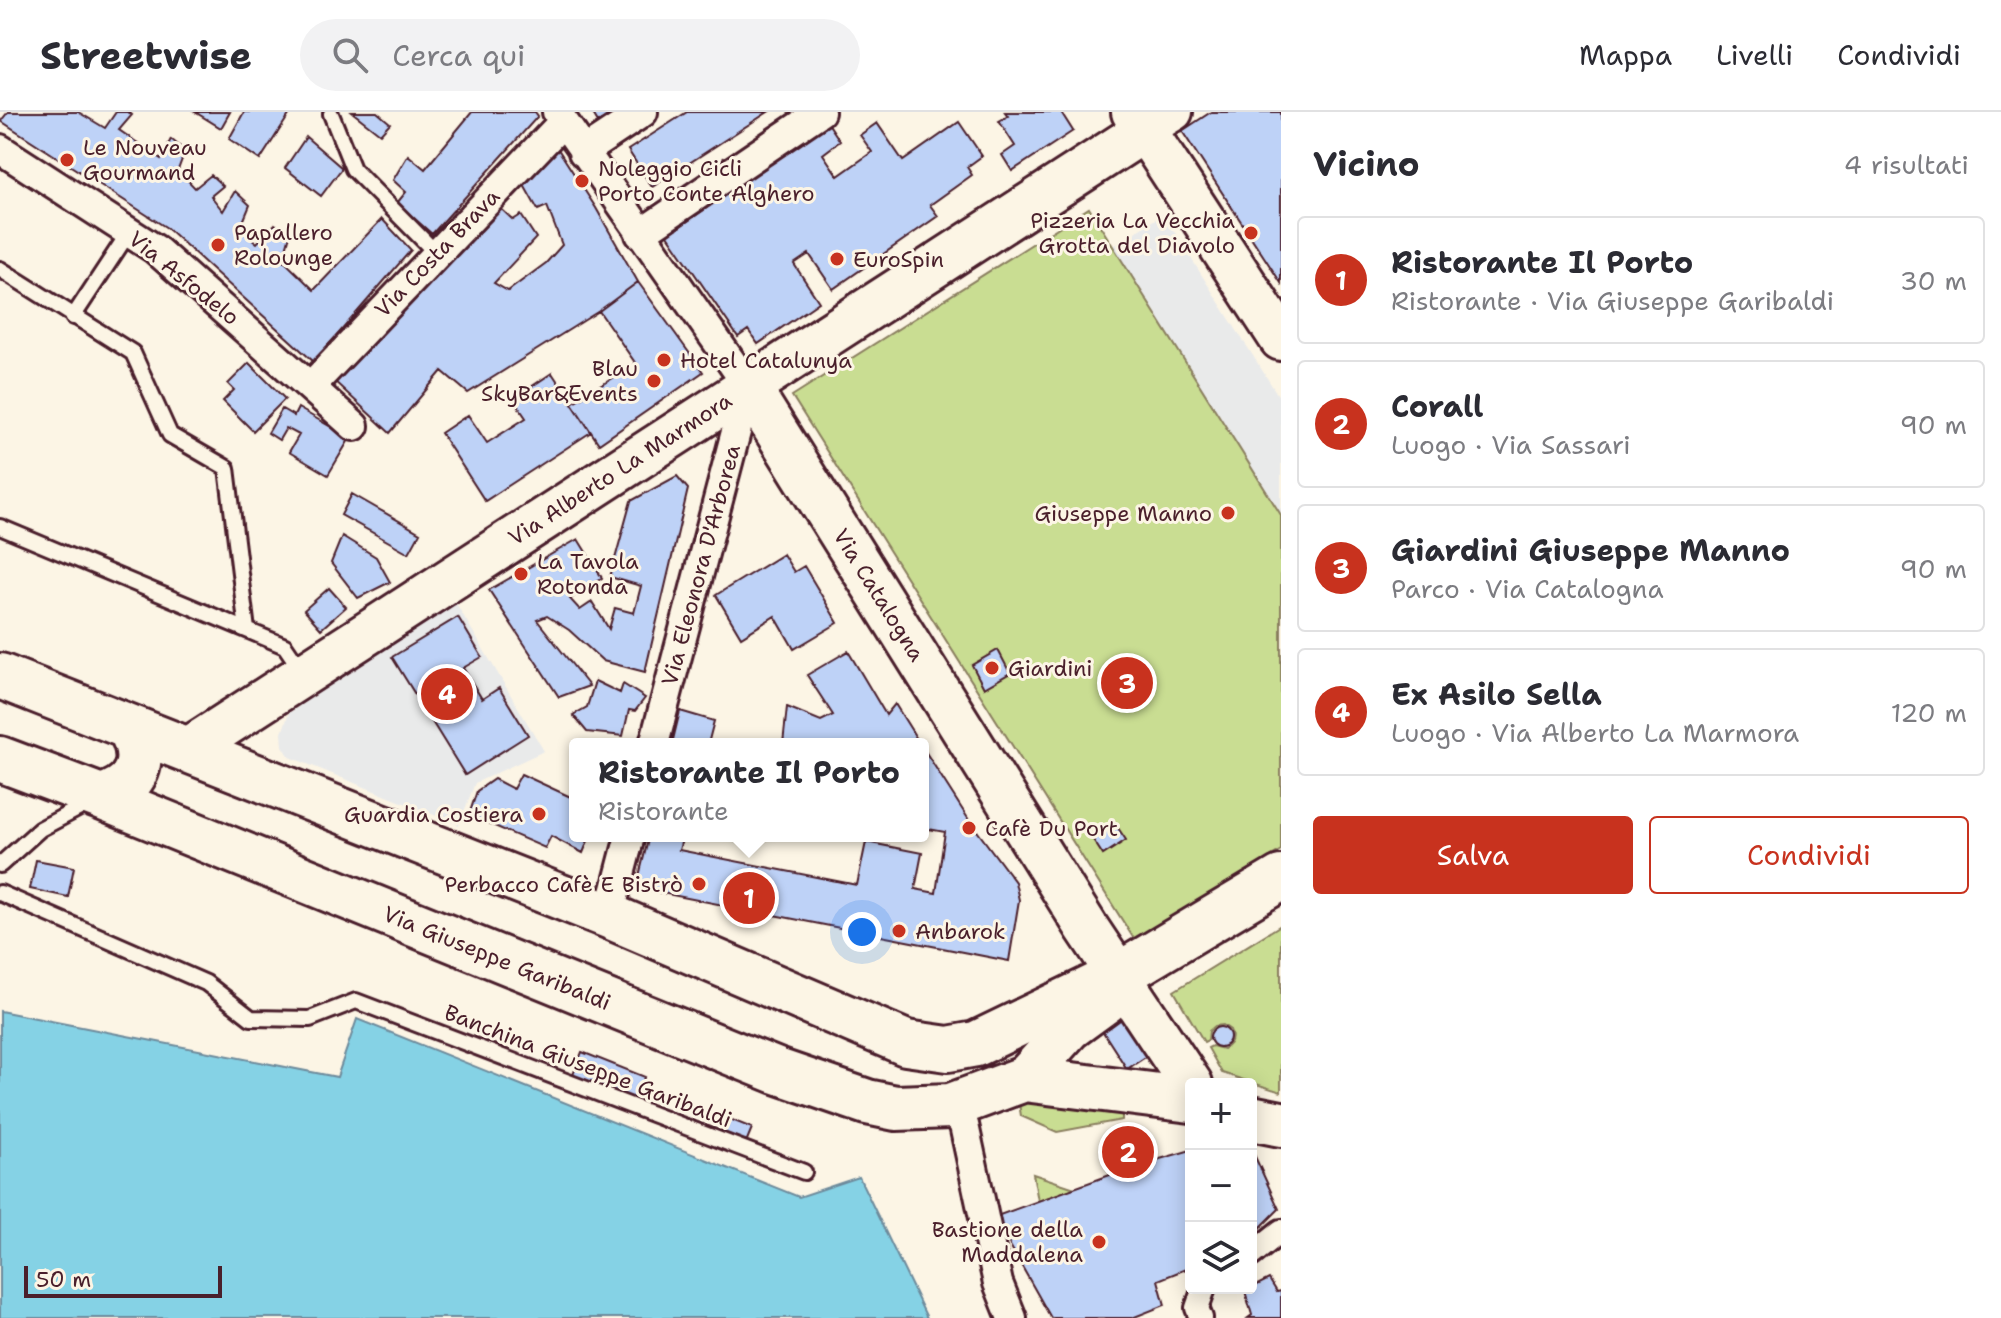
<!DOCTYPE html>
<html lang="it">
<meta charset="utf-8">
<style>
body{margin:0;font-family:"Shantell Sans",sans-serif;background:#f2f2f3;color:#2b2b33}
.controls{position:absolute;right:24px;bottom:24px;display:grid;overflow:hidden;border-radius:8px;box-shadow:0 4px 20px #0003}
.controls button{width:72px;height:72px;display:grid;place-items:center;padding:0;border:0;border-bottom:2px solid #e1e1e2;background:#fff;color:#2b2b33;font:40px sans-serif}
.scale{position:absolute;left:24px;bottom:20px;width:198px;box-sizing:border-box;padding-left:8px;border:4px solid #4a1f2b;border-top:0;font-size:22px;line-height:28px;white-space:nowrap;color:#4a1f2b;-webkit-text-stroke:6px #fcf5e5;paint-order:stroke}
.you{position:absolute;left:862px;top:820px;width:28px;height:28px;margin:-20px;border:6px solid #fff;border-radius:50%;background:#1a73e8;box-shadow:0 0 0 12px #1a73e833}
.badge{display:grid;place-items:center;width:52px;height:52px;border-radius:50%;background:#c8321e;color:#fff;font-size:26px;font-weight:700}
.pin{position:absolute;translate:-50% -50%;border:4px solid #fff;box-shadow:0 2px 8px #0006}
.popup{position:absolute;left:569px;top:626px;width:360px;height:104px;box-sizing:border-box;display:grid;place-content:center;border-radius:8px;background:#fff;filter:drop-shadow(0 2px 6px #0005);font-size:26px;white-space:nowrap;color:#7c7c81}
.popup b{font-size:30px;color:#2b2b33}
.popup::after{content:'';position:absolute;left:50%;top:100%;margin-left:-16px;border:16px solid transparent;border-top-color:#fff}
.list{margin:0;padding:0;list-style:none}
h2{display:flex;justify-content:space-between;align-items:center;height:104px;margin:0;padding:0 32px;font-size:34px}
h2 small{font-size:26px;font-weight:400;color:#7c7c81}
.list li{display:grid;grid-template-columns:52px 1fr auto;gap:24px;align-items:center;box-sizing:border-box;height:128px;margin:0 16px 16px;padding:0 16px;border:2px solid #e1e1e2;border-radius:8px}
.list b{display:block;font-size:30px;white-space:nowrap}
.list p{margin:0;font-size:26px;white-space:nowrap;color:#7c7c81}
.list em{font-size:26px;font-style:normal;color:#7c7c81}
.actions{display:flex;gap:16px;padding:24px 32px}
.actions a{flex:1;padding:18px 0;border:2px solid #c8321e;border-radius:8px;text-align:center;font-size:28px;color:#c8321e}
.actions .main{background:#c8321e;color:#fff}
.icon{flex:none;width:44px;height:44px;fill:none;stroke:currentColor;stroke-width:2;stroke-linecap:round;stroke-linejoin:round}
.map{position:relative;flex:none;width:1281px;height:1206px;overflow:hidden}
header{display:flex;align-items:center;gap:48px;box-sizing:border-box;height:112px;padding:0 40px;background:#fff;border-bottom:2px solid #e1e1e2}
header strong{font-size:38px}
nav{display:flex;gap:44px;margin-inline-start:auto;font-size:28px}
.search{width:560px;height:72px;background:#f2f2f3;display:flex;align-items:center;gap:20px;box-sizing:border-box;padding:0 28px;border-radius:44px;color:#7c7c81;font-size:30px}
main{display:flex}
aside{flex:1;background:#fff}
.map>svg:first-child{display:block}
.built{fill:#e9eaea}
.green{fill:#c9dd92;stroke:#8a7e5e;stroke-width:2}
.water{fill:#85d2e5;stroke:#6d8a9b;stroke-width:2}
.building{fill:#bed2f7;stroke:#4a1f2b;stroke-width:2}
.lines{fill:none;stroke-linecap:round;stroke-linejoin:round}
.service-casing{stroke:#4a1f2b;stroke-width:20}
.pedestrian-casing{stroke:#4a1f2b;stroke-width:28}
.minor-casing{stroke:#4a1f2b;stroke-width:34}
.tertiary-casing{stroke:#4a1f2b;stroke-width:42}
.secondary-casing{stroke:#4a1f2b;stroke-width:48}
.primary-casing{stroke:#4a1f2b;stroke-width:50}
.service{stroke:#fcf5e5;stroke-width:14}
.pedestrian{stroke:#fcf5e5;stroke-width:22}
.minor{stroke:#fcf5e5;stroke-width:28}
.tertiary{stroke:#fcf5e5;stroke-width:36}
.secondary{stroke:#fcf5e5;stroke-width:42}
.primary{stroke:#fcf5e5;stroke-width:44}
.poi-dot{fill:#c8321e;stroke:#fcf5e5;stroke-width:3}
.labels{text-anchor:middle;dominant-baseline:central;stroke-width:6;stroke-linejoin:round;paint-order:stroke}
.poi-label{font-size:22px;fill:#4a1f2b;stroke:#fcf5e5;text-anchor:start}
.street-label{font-size:22px;fill:#4a1f2b;stroke:#fcf5e5}
</style>
<header>
<strong>Streetwise</strong>
<div class="search"><svg class="icon" aria-label="search" viewBox="0 0 24 24"><circle cx="10" cy="10" r="6"/><path d="M15 15l6 6"/></svg>Cerca qui</div>
<nav><a>Mappa</a><a>Livelli</a><a>Condividi</a></nav>
</header>
<main>
<div class="map">
<svg width="1281" height="1206" viewBox="0 0 1281 1206">
<rect width="100%" height="100%" fill="#fcf5e5"/>
<filter id="ink" filterUnits="userSpaceOnUse"><feTurbulence type="fractalNoise" baseFrequency=".0125" numOctaves="2"/><feDisplacementMap in="SourceGraphic" scale="16" xChannelSelector="R" yChannelSelector="G"/><feConvolveMatrix kernelMatrix="1 2 1 2 8 2 1 2 1" color-interpolation-filters="sRGB"/></filter>
<g filter="url(#ink)">
<path class="built" d="M1163,102L1281,288V403L1112,135Z
M454,488L544,639L475,671L459,713L290,645L283,634L282,621L289,601Z"/>
<path class="green" d="M1089,96L1281,403V738L1136,830L792,284Z
M1281,813V980L1222,961L1208,936L1212,934L1223,937C1231,933 1234,927 1230,918L1223,913L1215,914L1209,919L1208,928L1204,930L1174,879Z
M1018,985L1122,1000V1008L1057,1020L1021,1004Z
M1033,1062L1075,1076L1038,1089Z"/>
<path class="water" d="M0,899L337,965L357,907L799,1085L859,1065L927,1206H0Z"/>
<path class="building" d="M8,0H78L105,16L116,0H128L132,3L119,18L161,47L171,27L185,39L178,58L195,76L211,63L223,74L211,84L223,99L235,79L250,93L240,117L257,131L275,112L290,123L283,148L314,178L382,107L411,138L314,250L167,116L1,9Z
M195,0H230L221,16Z
M244,0H291L260,48L229,27Z
M352,0H377L390,11L380,22Z
M472,0H535L538,4L432,122L397,91L406,80L393,68L408,43L425,57Z
M592,0H613L598,10Z
M687,0H768L652,75L628,38Z
M1005,0H1061L1073,19L1012,59L1002,43L1015,34L999,9L1008,4Z
M1211,0H1281V171L1182,19Z
M959,10L982,44L967,55L972,63L930,93L938,104L833,177L809,142L794,152L819,190L758,232L748,218L738,225L668,123L828,11L840,29L823,42L838,64L872,40L860,23L877,11L903,49Z
M306,25L342,56L321,84L285,56Z
M556,34L596,96L638,170L599,199L468,281L442,259L390,321L332,267L493,89L513,108L521,103L536,126L494,171L508,179L546,151L562,133L547,94L538,98L520,66Z
M638,170L703,260L599,332L572,291L636,252L599,199Z
M249,251L285,287L253,319L223,289L234,278L228,272Z
M552,261L591,320L485,389L441,321L468,303L487,331L526,306L513,287Z
M298,296L350,326L328,363L289,340L299,323L286,316L279,328L268,321L282,297L294,304Z
M677,364L688,377L645,560L603,549L569,518L547,504L537,508L589,574L559,585L489,478L578,427L602,466L570,487L580,498L592,490L609,517L615,496L634,501L641,474L610,465L631,389Z
M352,382L420,421L409,441L341,403Z
M342,424L376,445L390,470L358,486L331,451Z
M783,442L794,460L804,454L838,511L794,537L775,504L741,525L716,483Z
M329,476L346,495L321,517L304,498Z
M458,505L482,545L463,556L482,587L499,576L528,623L465,663L392,545Z
M998,538L1010,561L984,576L972,553Z
M848,539L886,603L895,592L920,632H783L787,595L821,609L833,603L807,563Z
M595,569L620,581L623,572L645,586L635,599L629,598L623,624L587,620L573,603L587,595Z
M680,599L714,609L708,632H672Z
M923,636L969,708L1015,770L1019,788L1009,849L636,776L649,724H683L679,738L857,773L866,730L922,741L915,777L936,781L945,720L923,716Z
M521,662L575,687V724H590L583,741L551,724L545,736L469,703L477,679L494,667L513,677Z
M1114,710L1126,728L1103,743L1092,726Z
M36,748L74,755L68,785L30,777Z
M1124,900L1150,942L1127,957L1100,915Z
M1210 925a10 10 0 1 1 20 0a10 10 0 1 1-20 0Z
M582,940L645,965L636,988L573,963Z
M727,1006L752,1016L745,1033L720,1024Z
M1251,1036L1279,1097L1251,1125Z
M1191,1038V1155L1158,1168L1165,1193L1132,1206H1051L994,1105L1132,1055Z
M1269,1167L1277,1180L1281,1179V1206H1248L1252,1203L1245,1179Z"/>
<g class="lines">
<g class="service-casing">
<path id="service" d="M331,2L353,57L436,141
M0,157L133,241L170,323L227,356L247,518
M73,205L129,120
M0,415L285,534L302,559
M0,753L40,717L91,690
M0,781L206,871L251,906L310,907L356,889L804,1060"/>
</g>
<g class="pedestrian-casing">
<path id="pedestrian" d="M1251,1143L1281,1119
M1201,1206L1197,1196L1204,1176"/>
</g>
<g class="minor-casing">
<path id="minor" d="M557,0L748,274L654,632
M0,37L155,137L354,314
M583,40L643,0
M640,122L820,0
M311,274L563,10
M609,804L630,724
M951,994L964,1013L998,1171L1012,1206"/>
</g>
<g class="tertiary-casing">
<path id="tertiary" d="M1145,18L1174,0"/>
</g>
<g class="secondary-casing">
<path id="secondary" d="M1133,0L1281,227
M748,274L1087,816L1191,972
M187,638L1145,18
M1024,967L1070,916L1107,889L1119,863"/>
</g>
<g class="primary-casing">
<path id="primary" d="M0,564L609,804L906,931L948,937L976,932L1119,863L1281,766
M0,647L101,685L777,959L867,990L896,996L951,994L1024,967L1191,988
M101,685C138,675 148,648 129,615
M1251,1006L1281,1012"/>
</g>
<use href="#service" class="service"/>
<use href="#pedestrian" class="pedestrian"/>
<use href="#minor" class="minor"/>
<use href="#tertiary" class="tertiary"/>
<use href="#secondary" class="secondary"/>
<use href="#primary" class="primary"/>
</g>
</g>
<g class="poi-dot">
<circle cx="67" cy="48" r="8"/>
<circle cx="582" cy="69" r="8"/>
<circle cx="1251" cy="121" r="8"/>
<circle cx="218" cy="133" r="8"/>
<circle cx="837" cy="147" r="8"/>
<circle cx="664" cy="248" r="8"/>
<circle cx="654" cy="269" r="8"/>
<circle cx="1228" cy="401" r="8"/>
<circle cx="521" cy="462" r="8"/>
<circle cx="992" cy="556" r="8"/>
<circle cx="539" cy="702" r="8"/>
<circle cx="969" cy="716" r="8"/>
<circle cx="699" cy="772" r="8"/>
<circle cx="899" cy="819" r="8"/>
<circle cx="1099" cy="1130" r="8"/>
</g>
<g class="labels">
<g class="poi-label">
<text x="83" y="35">Le Nouveau<tspan x="83" dy="25">Gourmand</tspan></text>
<text x="598" y="56">Noleggio Cicli<tspan x="598" dy="25">Porto Conte Alghero</tspan></text>
<text x="1235" y="108" text-anchor="end">Pizzeria La Vecchia<tspan x="1235" dy="25">Grotta del Diavolo</tspan></text>
<text x="234" y="120">Papallero<tspan x="234" dy="25">Rolounge</tspan></text>
<text x="853" y="147">EuroSpin</text>
<text x="680" y="248">Hotel Catalunya</text>
<text x="638" y="256" text-anchor="end">Blau<tspan x="638" dy="25">SkyBar&amp;Events</tspan></text>
<text x="1212" y="401" text-anchor="end">Giuseppe Manno</text>
<text x="537" y="449">La Tavola<tspan x="537" dy="25">Rotonda</tspan></text>
<text x="1008" y="556">Giardini</text>
<text x="523" y="702" text-anchor="end">Guardia Costiera</text>
<text x="985" y="716">Cafè Du Port</text>
<text x="683" y="772" text-anchor="end">Perbacco Cafè E Bistrò</text>
<text x="915" y="819">Anbarok</text>
<text x="1083" y="1117" text-anchor="end">Bastione della<tspan x="1083" dy="25">Maddalena</tspan></text>
</g>
<g class="street-label">
<text transform="translate(437 141) rotate(-46)">Via Costa Brava</text>
<text transform="translate(184 166) rotate(39)">Via Asfodelo</text>
<text transform="translate(620 357) rotate(-33)">Via Alberto La Marmora</text>
<text transform="translate(701 453) rotate(-75)">Via Eleonora D'Arborea</text>
<text transform="translate(879 483) rotate(58)">Via Catalogna</text>
<text transform="translate(497 846) rotate(22)">Via Giuseppe Garibaldi</text>
<text transform="translate(588 954) rotate(21)">Banchina Giuseppe Garibaldi</text>
</g>
</g>
</svg>
<div class="controls">
<button>+</button>
<button>−</button>
<button><svg class="icon" aria-label="layers" viewBox="0 0 24 24"><path d="M12 4l9 5-9 5-9-5zM3 14l9 5 9-5"/></svg></button>
</div>
<div class="scale">50 m</div>
<div class="you"></div>
<div class="pin badge" style="left:749px;top:786px">1</div>
<div class="popup"><b>Ristorante Il Porto</b>Ristorante</div>
<div class="pin badge" style="left:1128px;top:1040px">2</div>
<div class="pin badge" style="left:1127px;top:571px">3</div>
<div class="pin badge" style="left:447px;top:582px">4</div>
</div>
<aside>
<h2>Vicino<small>4 risultati</small></h2>
<ul class="list">
<li><span class="badge">1</span><div><b>Ristorante Il Porto</b><p>Ristorante · Via Giuseppe Garibaldi</p></div><em>30 m</em></li>
<li><span class="badge">2</span><div><b>Corall</b><p>Luogo · Via Sassari</p></div><em>90 m</em></li>
<li><span class="badge">3</span><div><b>Giardini Giuseppe Manno</b><p>Parco · Via Catalogna</p></div><em>90 m</em></li>
<li><span class="badge">4</span><div><b>Ex Asilo Sella</b><p>Luogo · Via Alberto La Marmora</p></div><em>120 m</em></li>
</ul>
<div class="actions"><a class="main">Salva</a><a>Condividi</a></div>
</aside>
</main>
